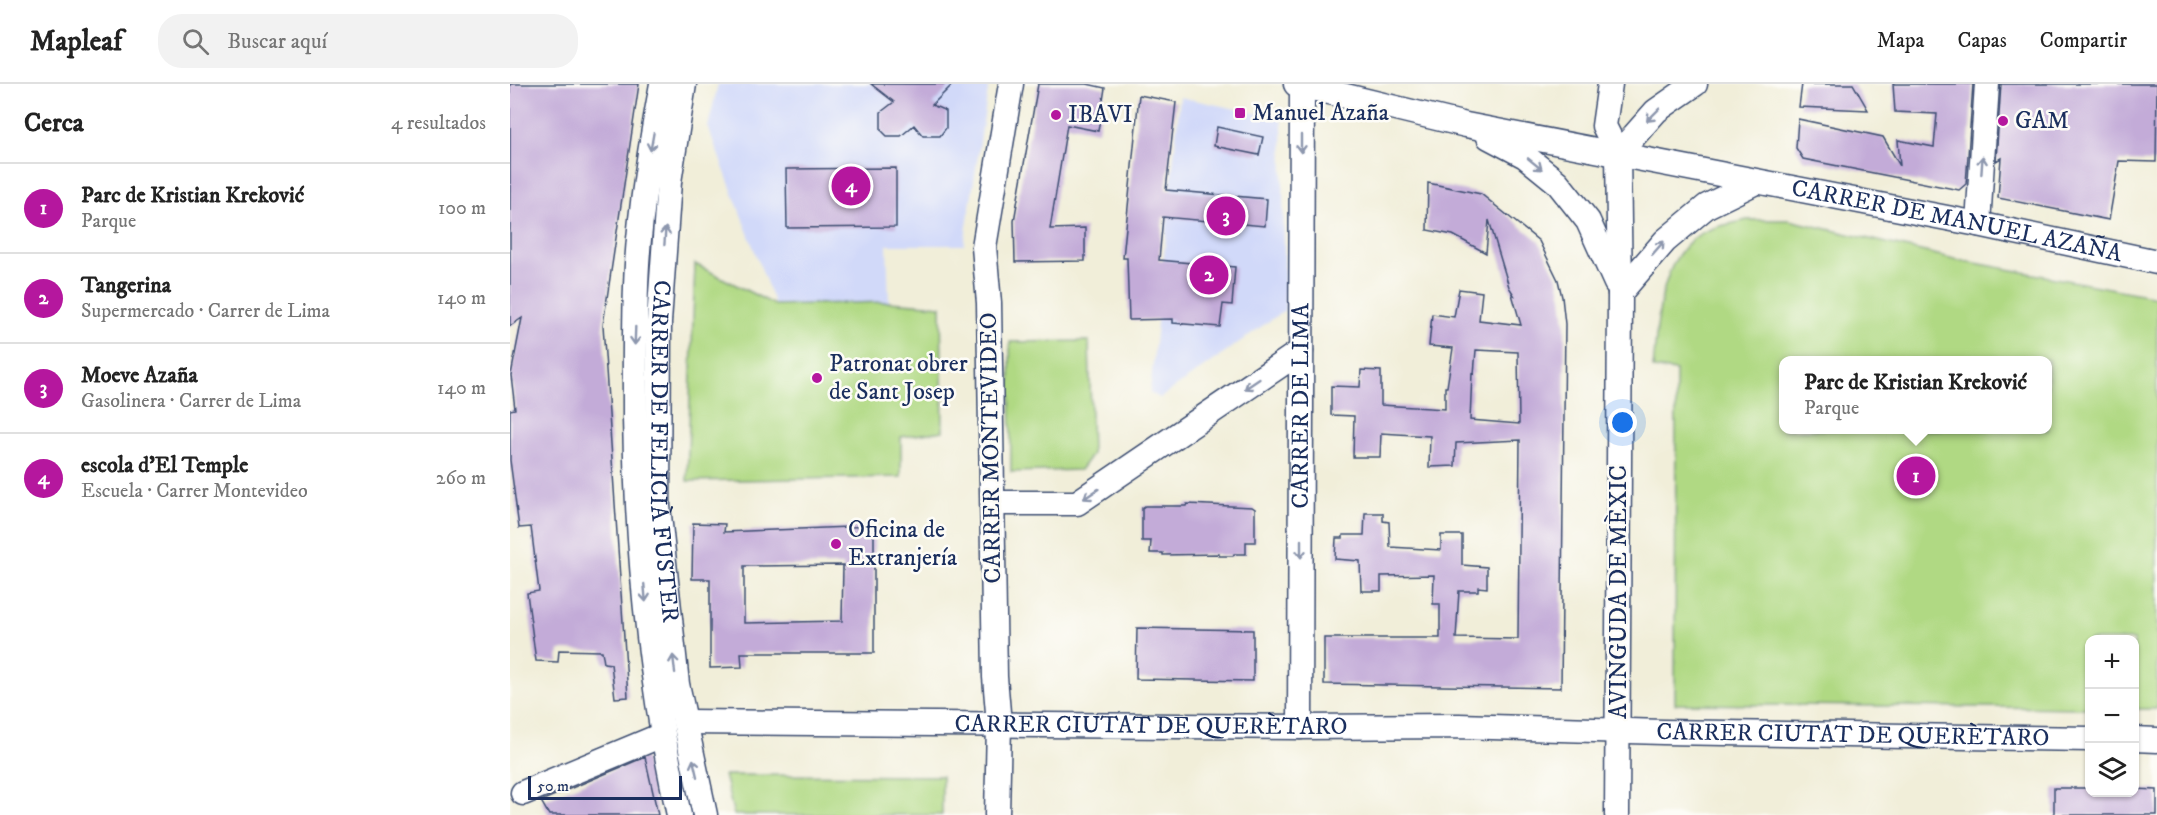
<!DOCTYPE html>
<html lang="es">
<meta charset="utf-8">
<style>
body{margin:0;font-family:"IM FELL DW Pica",serif;background:#f2f2f2;color:#222}
.controls{position:absolute;right:18px;bottom:18px;display:grid;overflow:hidden;border-radius:12px;box-shadow:0 2px 4px #0004}
.controls button{width:54px;height:54px;display:grid;place-items:center;padding:0;border:0;border-bottom:2px solid #e0e0e0;background:#fff;color:#222;font:30px sans-serif}
.scale{position:absolute;left:18px;bottom:15px;width:154px;box-sizing:border-box;padding-left:6px;border:3px solid #1b2f5e;border-top:0;font-size:16px;line-height:21px;white-space:nowrap;color:#1b2f5e;-webkit-text-stroke:4px #fdfcf7;paint-order:stroke}
.you{position:absolute;left:1113px;top:339px;width:21px;height:21px;margin:-15px;border:4px solid #fff;border-radius:50%;background:#1a73e8;box-shadow:0 0 0 9px #1a73e833}
.badge{display:grid;place-items:center;width:39px;height:39px;border-radius:50%;background:#b5179e;color:#fff;font-size:20px;font-weight:700}
.pin{position:absolute;translate:-50% -50%;border:3px solid #fff;box-shadow:0 2px 6px #0006}
.popup{position:absolute;left:1269px;top:272px;width:273px;height:78px;box-sizing:border-box;display:grid;place-content:center;border-radius:12px;background:#fff;filter:drop-shadow(0 2px 4px #0005);font-size:20px;white-space:nowrap;color:#767676}
.popup b{font-size:22px;color:#222}
.popup::after{content:'';position:absolute;left:50%;top:100%;margin-left:-12px;border:12px solid transparent;border-top-color:#fff}
.list{margin:0;padding:0;list-style:none}
h2{display:flex;justify-content:space-between;align-items:center;height:78px;margin:0;padding:0 24px;font-size:26px}
h2 small{font-size:20px;font-weight:400;color:#767676}
.list li{display:grid;grid-template-columns:39px 1fr auto;gap:18px;align-items:center;box-sizing:border-box;height:90px;padding:0 24px;border-top:2px solid #e0e0e0}
.list b{display:block;font-size:22px;white-space:nowrap}
.list p{margin:0;font-size:20px;white-space:nowrap;color:#767676}
.list em{font-size:20px;font-style:normal;color:#767676}
.icon{flex:none;width:33px;height:33px;fill:none;stroke:currentColor;stroke-width:2;stroke-linecap:round;stroke-linejoin:round}
.map{position:relative;flex:none;width:1647px;height:731px;overflow:hidden}
header{display:flex;align-items:center;gap:36px;box-sizing:border-box;height:84px;padding:0 30px;background:#fff;border-bottom:2px solid #e0e0e0}
header strong{font-size:28px}
nav{display:flex;gap:33px;margin-inline-start:auto;font-size:21px}
.search{width:420px;height:54px;background:#f2f2f2;display:flex;align-items:center;gap:15px;box-sizing:border-box;padding:0 21px;border-radius:24px;color:#767676;font-size:22px}
main{display:flex}
aside{flex:1;background:#fff}
.map>svg:first-child{display:block}
.built{fill:#d1d9f9}
.green{fill:#b0d983;stroke:#668470;stroke-width:1.5;fill-rule:evenodd}
.building{fill:#c3abd8;fill-rule:evenodd}
.lines{fill:none;stroke-linecap:round;stroke-linejoin:round}
.minor-casing{stroke:#3b4c70;stroke-width:27}
.minor{stroke:#fff;stroke-width:24}
.oneway{stroke:#8d97ae}
.poi-dot{fill:#b5179e;stroke:#fdfcf7;stroke-width:2}
.labels{text-anchor:middle;dominant-baseline:central;stroke-width:5;stroke-linejoin:round;paint-order:stroke}
.poi-label{font-size:24px;fill:#1b2f5e;stroke:#fdfcf7;text-anchor:start}
.street-label{font-size:24px;fill:#1b2f5e;stroke:#fdfcf7}
</style>
<header>
<strong>Mapleaf</strong>
<div class="search"><svg class="icon" aria-label="search" viewBox="0 0 24 24"><circle cx="10" cy="10" r="6"/><path d="M15 15l6 6"/></svg>Buscar aquí</div>
<nav><a>Mapa</a><a>Capas</a><a>Compartir</a></nav>
</header>
<main>
<aside>
<h2>Cerca<small>4 resultados</small></h2>
<ul class="list">
<li><span class="badge">1</span><div><b>Parc de Kristian Kreković</b><p>Parque</p></div><em>100 m</em></li>
<li><span class="badge">2</span><div><b>Tangerina</b><p>Supermercado · Carrer de Lima</p></div><em>140 m</em></li>
<li><span class="badge">3</span><div><b>Moeve Azaña</b><p>Gasolinera · Carrer de Lima</p></div><em>140 m</em></li>
<li><span class="badge">4</span><div><b>escola d'El Temple</b><p>Escuela · Carrer Montevideo</p></div><em>260 m</em></li>
</ul>
</aside>
<div class="map">
<svg width="1647" height="731" viewBox="0 0 1647 731">
<rect width="100%" height="100%" fill="#fdfcf7"/>
<filter id="ink" filterUnits="userSpaceOnUse"><feTurbulence type="fractalNoise" baseFrequency=".0167" numOctaves="2"/><feDisplacementMap in="SourceGraphic" scale="12" xChannelSelector="R" yChannelSelector="G"/><feConvolveMatrix kernelMatrix="1 2 1 2 8 2 1 2 1" color-interpolation-filters="sRGB"/></filter>
<filter id="wash" filterUnits="userSpaceOnUse"><feTurbulence type="fractalNoise" baseFrequency=".008" numOctaves="4" result="noise"/><feDisplacementMap in="SourceGraphic" scale="24" xChannelSelector="R" yChannelSelector="G"/><feGaussianBlur stdDeviation="1.35" result="paint"/><feColorMatrix in="noise" values="0 0 0 0 0 0 0 0 0 0 0 0 0 0 0 0 0 1.4 0 .05"/><feComposite in="paint" operator="in"/></filter>
<g filter="url(#wash)">
<rect width="100%" height="100%" fill="#f1eed9"/>
<path class="built" d="M208,0H479L454,161H377L379,218L265,221L198,43Z
M670,13L768,34L772,38L775,226L650,314L640,309Z"/>
<path class="green" d="M1237,136H1279L1449,176L1647,213V625H1625L1624,556H1580L1579,624L1165,620L1166,287L1143,284C1148,239 1148,164 1201,145C1212,141 1225,139 1237,136ZM1274,276H1538V346H1274Z
M185,180L265,221L379,218L431,222L433,347L391,353V393L177,397Z
M579,257L582,370L570,386L501,388L500,258Z
M214,691L432,692V731H224Z"/>
<g id="blocks">
<path class="building" d="M0,0H129L93,241L118,613L105,614L101,580L94,579L92,567L49,566L48,578L26,577L17,509L29,507L21,443L9,444L0,376V326L5,325L1,291L12,234L0,242Z
M361,0H443L422,21L436,27V44L430,52H413L404,41L391,52H377L371,46V28L384,18Z
M528,0H577L595,4L588,47L557,41L540,145L575,144V177L505,178L504,137Z
M1292,0H1343L1358,26L1289,23Z
M1383,0H1463L1456,100L1449,106L1293,75L1286,64L1288,35L1373,53L1390,82L1388,56L1424,63L1427,30L1385,28Z
M1491,0H1647L1646,78L1609,77L1599,136L1488,114L1491,74L1486,77Z
M629,11L666,18L656,106L757,115L755,142L653,133L649,176L725,183L722,221L713,220L710,243L663,239V235L619,236L617,174H613Z
M707,43L753,53L749,71L704,62Z
M386,84V143L277,144L276,85Z
M918,99L971,110L1029,157L1048,196L1052,213L1055,240L1051,604L814,600V554H930V520H923L924,491L871,492V507H851L850,477L825,475L826,454H833V451H854L855,429H873V437L879,438L880,463L931,466V451H952V481L977,483V504L968,503V507H949L946,554L1008,555L1010,356L946,359L945,382L919,383L920,352L871,349L870,373H843L844,332L821,331V302L850,303L851,286L871,287V321L935,325V303H937L943,264L919,262L922,230L944,233L949,205L972,208L969,236L1011,241L1002,210L1004,211L999,203L979,136L976,169L943,151L917,146ZM966,266L1008,268L1009,340L960,336L962,289L964,290Z
M677,420L742,423L745,425V458H736V470H724L723,472H709V470L653,471V469H640L641,457H632V424L635,422H676Z
M183,439L215,440L214,448L364,442V569H231L232,583L200,584V495H182ZM333,481L332,537L234,539V482Z
M627,544L743,546V597L626,595Z
M135,673L148,731H39L31,717Z
M1544,704H1580V708H1624V705L1647,706V731H1544Z"/>
</g>
</g>
<g filter="url(#ink)">
<use href="#blocks" fill-opacity="0" stroke="#3b4c70" stroke-width="1.5"/>
<g class="lines">
<g class="minor-casing">
<g id="minor">
<path d="M152,0C141,60 131,119 127,180C124,231 125,283 125,334C127,467 140,601 169,731"/>
<path id="s1" d="M174,0L159,98L149,238L148,422L167,600L195,731"/>
<path id="s2" d="M786,0L956,41L1468,140L1647,178"/>
<path d="M1100,0L1094,42L1108,70L1110,209L1107,731"/>
<path d="M979,53L1015,72L1047,98L1078,137L1106,199"/>
<path d="M1108,70L1146,27L1185,0"/>
<path d="M1468,140L1477,0"/>
<path d="M1110,209L1155,157L1197,122L1246,98"/>
<path d="M483,419H567L791,267"/>
<path id="s3" d="M175,638L790,643L949,642L1153,648L1580,655"/>
<path id="s4" d="M790,643L792,0"/>
<path d="M1624,655L1647,656"/>
<path d="M13,709L152,651"/>
<path d="M487,731L489,640L485,593L479,219L474,163L501,0"/>
</g>
</g>
<use href="#minor" class="minor"/>
</g>
<defs><path id="oneway-shaft" d="M-6 0H5M1.5-3L5.5 0L1.5 3" fill="none" stroke-width="1.6" stroke-linecap="round" stroke-linejoin="round" transform="scale(1.5)"/></defs>
<g class="oneway">
<use href="#oneway-shaft" transform="translate(1143 31) rotate(135)"/>
<use href="#oneway-shaft" transform="translate(142 58) rotate(100)"/>
<use href="#oneway-shaft" transform="translate(791 60) rotate(90)"/>
<use href="#oneway-shaft" transform="translate(1025 80) rotate(39)"/>
<use href="#oneway-shaft" transform="translate(1472 81) rotate(-86)"/>
<use href="#oneway-shaft" transform="translate(155 152) rotate(-86)"/>
<use href="#oneway-shaft" transform="translate(1148 164) rotate(-49)"/>
<use href="#oneway-shaft" transform="translate(125 252) rotate(92)"/>
<use href="#oneway-shaft" transform="translate(742 300) rotate(146)"/>
<use href="#oneway-shaft" transform="translate(581 410) rotate(146)"/>
<use href="#oneway-shaft" transform="translate(791 465) rotate(90)"/>
<use href="#oneway-shaft" transform="translate(135 509) rotate(85)"/>
<use href="#oneway-shaft" transform="translate(164 580) rotate(-97)"/>
<use href="#oneway-shaft" transform="translate(185 684) rotate(-103)"/>
</g>
</g>
<g class="poi-dot">
<rect x="724" y="23" width="12" height="12" rx="3"/>
<circle cx="546" cy="31" r="6"/>
<circle cx="1493" cy="37" r="6"/>
<circle cx="307" cy="294" r="6"/>
<circle cx="326" cy="460" r="6"/>
</g>
<g class="labels">
<g class="poi-label">
<text x="742" y="29">Manuel Azaña</text>
<text x="558" y="31">IBAVI</text>
<text x="1505" y="37">GAM</text>
<text x="319" y="280">Patronat obrer<tspan x="319" dy="28">de Sant Josep</tspan></text>
<text x="338" y="446">Oficina de<tspan x="338" dy="28">Extranjería</tspan></text>
</g>
<g class="street-label">
<text stroke="none"><textPath href="#s2" startOffset="675">CARRER DE MANUEL AZAÑA</textPath></text>
<text stroke="none"><textPath href="#s4" startOffset="321">CARRER DE LIMA</textPath></text>
<text transform="translate(481 364) rotate(-91)">CARRER MONTEVIDEO</text>
<text stroke="none"><textPath href="#s1" startOffset="369">CARRER DE FELICIÀ FUSTER</textPath></text>
<text transform="translate(1109 508) rotate(-90)">AVINGUDA DE MÈXIC</text>
<text stroke="none"><textPath href="#s3" startOffset="466">CARRER CIUTAT DE QUERÈTARO</textPath></text>
<text stroke="none"><textPath href="#s3" startOffset="1168">CARRER CIUTAT DE QUERÈTARO</textPath></text>
</g>
</g>
</svg>
<div class="controls">
<button>+</button>
<button>−</button>
<button><svg class="icon" aria-label="layers" viewBox="0 0 24 24"><path d="M12 4l9 5-9 5-9-5zM3 14l9 5 9-5"/></svg></button>
</div>
<div class="scale">50 m</div>
<div class="you"></div>
<div class="pin badge" style="left:1406px;top:392px">1</div>
<div class="popup"><b>Parc de Kristian Kreković</b>Parque</div>
<div class="pin badge" style="left:699px;top:191px">2</div>
<div class="pin badge" style="left:716px;top:132px">3</div>
<div class="pin badge" style="left:341px;top:102px">4</div>
</div>
</main>
